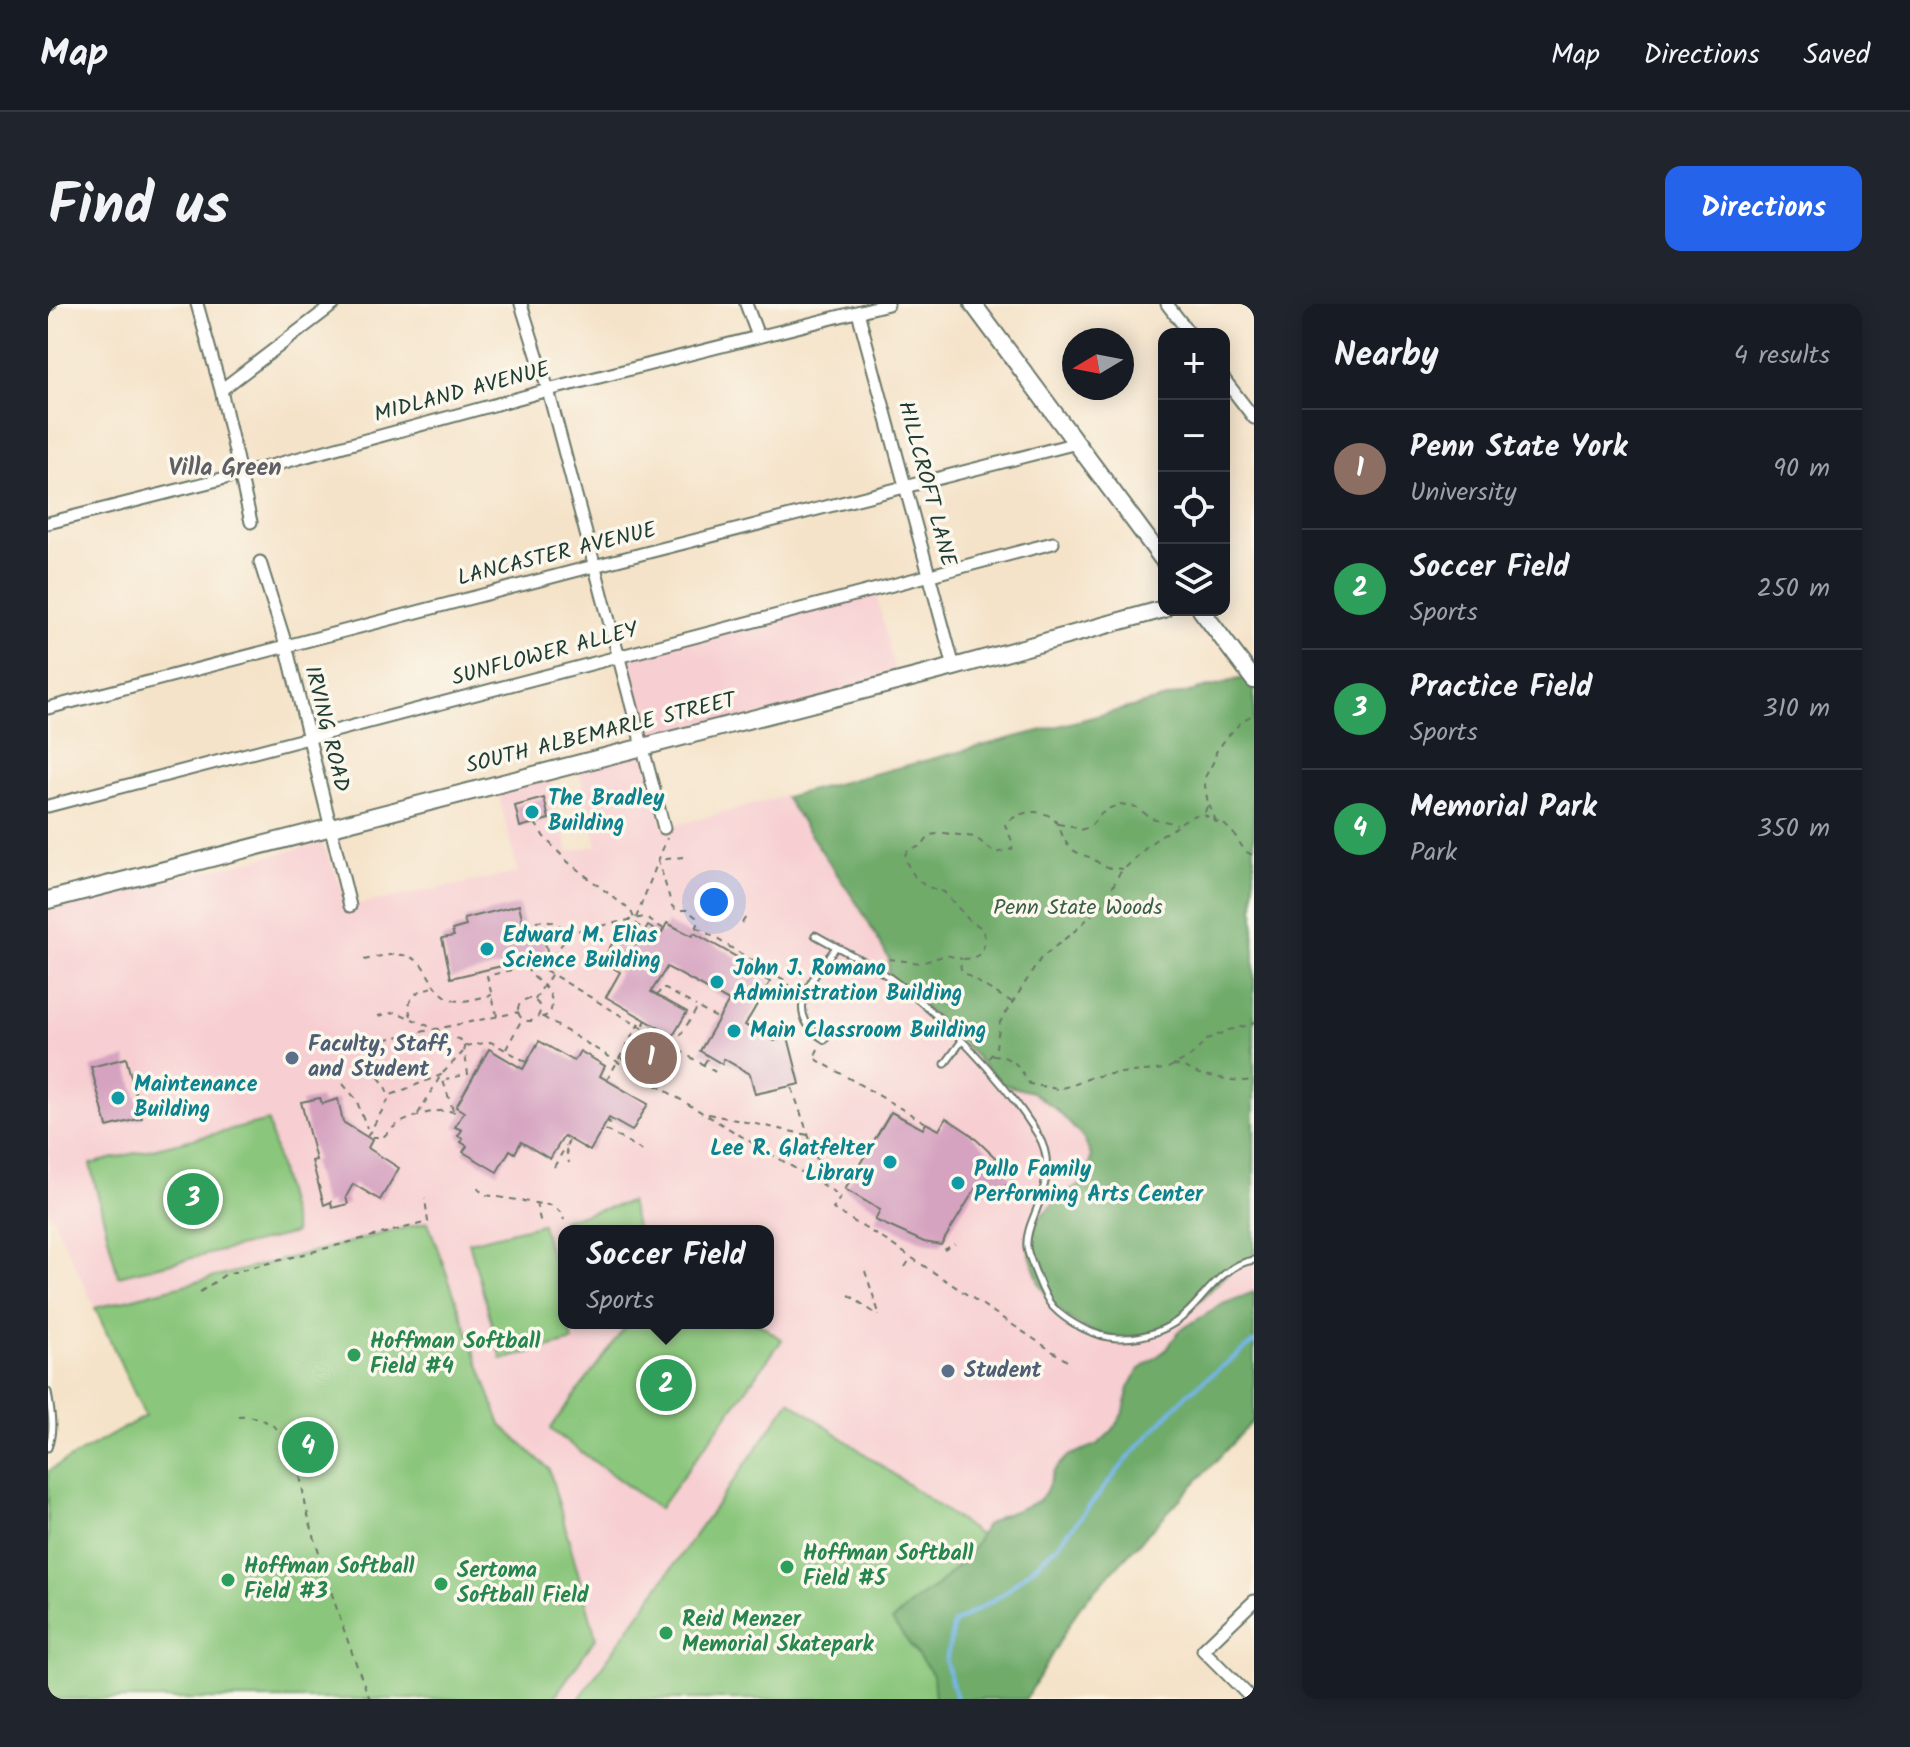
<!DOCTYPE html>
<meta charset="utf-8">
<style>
body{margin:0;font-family:Kalam,sans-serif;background:#20242c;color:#f1f3f6}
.controls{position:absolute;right:24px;top:24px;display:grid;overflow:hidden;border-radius:16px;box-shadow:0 4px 20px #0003}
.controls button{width:72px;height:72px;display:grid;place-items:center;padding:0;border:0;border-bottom:2px solid #363941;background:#171b24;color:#f1f3f6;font:40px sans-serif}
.compass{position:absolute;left:1014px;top:24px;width:72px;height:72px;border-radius:50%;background:#171b24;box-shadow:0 4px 20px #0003;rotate:260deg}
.you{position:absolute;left:666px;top:598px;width:28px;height:28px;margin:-20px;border:6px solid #fff;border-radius:50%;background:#1a73e8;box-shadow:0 0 0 12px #1a73e833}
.badge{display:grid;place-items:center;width:52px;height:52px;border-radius:50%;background:#2563eb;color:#fff;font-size:26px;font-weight:700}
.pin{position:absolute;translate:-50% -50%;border:4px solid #fff;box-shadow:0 2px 8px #0006}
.popup{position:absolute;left:510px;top:921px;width:216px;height:104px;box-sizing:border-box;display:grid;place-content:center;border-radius:16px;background:#171b24;filter:drop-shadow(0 2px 6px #0005);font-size:26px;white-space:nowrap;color:#9ea1a6}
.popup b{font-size:30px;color:#f1f3f6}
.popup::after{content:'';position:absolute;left:50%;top:100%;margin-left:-16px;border:16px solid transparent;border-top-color:#171b24}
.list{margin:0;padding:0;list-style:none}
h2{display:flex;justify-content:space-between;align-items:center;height:104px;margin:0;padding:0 32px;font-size:34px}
h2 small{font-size:26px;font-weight:400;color:#9ea1a6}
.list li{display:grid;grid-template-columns:52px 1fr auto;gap:24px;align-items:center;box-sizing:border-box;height:120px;padding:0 32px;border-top:2px solid #363941}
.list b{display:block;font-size:30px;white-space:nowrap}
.list p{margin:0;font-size:26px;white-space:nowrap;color:#9ea1a6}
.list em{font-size:26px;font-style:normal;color:#9ea1a6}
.icon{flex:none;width:44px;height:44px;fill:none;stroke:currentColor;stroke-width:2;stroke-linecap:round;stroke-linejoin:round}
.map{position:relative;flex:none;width:1206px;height:1395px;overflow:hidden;border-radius:16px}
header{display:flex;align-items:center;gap:48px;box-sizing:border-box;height:112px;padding:0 40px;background:#171b24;border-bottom:2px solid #363941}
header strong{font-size:38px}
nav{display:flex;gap:44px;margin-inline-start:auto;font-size:28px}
.intro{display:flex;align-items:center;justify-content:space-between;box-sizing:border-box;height:192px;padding:0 48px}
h1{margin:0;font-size:56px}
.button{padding:20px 36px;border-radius:16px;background:#2563eb;color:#fff;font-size:28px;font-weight:700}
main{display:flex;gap:48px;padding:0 48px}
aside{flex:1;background:#171b24;border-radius:16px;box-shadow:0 4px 20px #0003}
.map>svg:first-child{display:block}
.built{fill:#f7cfd2;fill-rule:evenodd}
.green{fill:#8ac67b;stroke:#548258;stroke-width:2}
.forest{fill:#6fab6b;stroke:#477450;stroke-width:2}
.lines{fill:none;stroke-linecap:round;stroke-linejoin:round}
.stream{stroke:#77b7eb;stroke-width:4}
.building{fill:#d5a2c0}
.lane-casing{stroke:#6a7768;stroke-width:9}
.street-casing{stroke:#6a7768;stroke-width:15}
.secondary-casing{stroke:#6a7768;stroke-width:20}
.path{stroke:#6a7768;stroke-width:2;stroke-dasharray:6 6;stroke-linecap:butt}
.lane{stroke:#fff;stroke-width:5}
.street{stroke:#fff;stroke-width:11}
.secondary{stroke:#fff;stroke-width:16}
.culture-dot{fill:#0f9aa8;stroke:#fbf7ec;stroke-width:3}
.service-dot{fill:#5c6f8a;stroke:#fbf7ec;stroke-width:3}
.leisure-dot{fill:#2e9e5b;stroke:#fbf7ec;stroke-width:3}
.labels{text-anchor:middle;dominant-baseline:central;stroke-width:7;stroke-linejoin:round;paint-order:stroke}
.street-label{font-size:22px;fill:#1f3d34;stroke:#fbf7ec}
.culture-label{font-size:22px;font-weight:bold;fill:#0d838f;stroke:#fbf7ec;text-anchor:start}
.park-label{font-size:22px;fill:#3a5f46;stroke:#fbf7ec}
.service-label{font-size:22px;font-weight:bold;fill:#4e5e75;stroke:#fbf7ec;text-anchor:start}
.leisure-label{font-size:22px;font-weight:bold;fill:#27864d;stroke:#fbf7ec;text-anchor:start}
.neighbourhood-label{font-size:24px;font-weight:bold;fill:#5f6065;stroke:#fbf7ec}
</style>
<header>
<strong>Map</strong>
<nav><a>Map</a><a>Directions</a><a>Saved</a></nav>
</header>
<div class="intro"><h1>Find us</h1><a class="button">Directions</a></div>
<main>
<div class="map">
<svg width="1206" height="1395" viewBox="0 0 1206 1395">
<rect width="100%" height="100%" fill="#fbf7ec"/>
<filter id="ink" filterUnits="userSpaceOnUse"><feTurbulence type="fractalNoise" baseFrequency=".0125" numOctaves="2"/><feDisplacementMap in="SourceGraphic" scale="16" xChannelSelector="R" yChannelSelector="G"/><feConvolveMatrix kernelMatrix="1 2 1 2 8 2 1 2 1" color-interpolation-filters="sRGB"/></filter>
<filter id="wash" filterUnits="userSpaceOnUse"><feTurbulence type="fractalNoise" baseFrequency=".006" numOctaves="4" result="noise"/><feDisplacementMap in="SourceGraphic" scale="32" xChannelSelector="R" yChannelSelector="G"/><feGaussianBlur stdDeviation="1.8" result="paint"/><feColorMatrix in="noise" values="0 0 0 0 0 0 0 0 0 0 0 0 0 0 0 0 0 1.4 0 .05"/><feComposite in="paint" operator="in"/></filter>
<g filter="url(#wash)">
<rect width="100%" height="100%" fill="#f5e3c9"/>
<path class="built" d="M827,285L849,377L595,442L616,524L1201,370L1206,376V1116L1032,1302L742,1098L531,1395H505L548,1333L501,1165L453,1121L380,918L47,1004L0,903V606L274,539L302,602L470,569L448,480L499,467L521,548L549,541L529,459L594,442L571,353ZM516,927H720V1019H516Z"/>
<path class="green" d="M220,817L247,929L70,972L42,860Z
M582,898L589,927H517L514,916Z
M380,918L453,1121L501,1165L548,1333L505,1395H0V1167L97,1112L47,1004Z
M494,920L516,1002V1019H520L525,1037L454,1056L421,938Z
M580,1019H710L734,1036L611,1205L502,1125Z
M742,1097L1032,1302L978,1395H531Z"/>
<path class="forest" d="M1199,373L1206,379V956L1190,960L1140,1008L1117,1024L1099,1031L1071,1034L1050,1031L1027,1019L1005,1002L991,979L979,941L982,922L1015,891L1033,880L1041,866L1043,852L1036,835L1008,805L984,788L954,780L895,719L840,673L841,655L812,604L737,493Z
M1206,988V1116L1032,1302L978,1395H887L885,1371L844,1317L870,1294L889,1282L912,1259L926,1242L938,1221L951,1213L991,1197L998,1187L1006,1167L1020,1152L1050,1140L1064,1127L1076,1107L1081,1084L1090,1067L1119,1045L1131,1027L1175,1000Z"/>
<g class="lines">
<path class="stream" d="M908,1395L898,1357L906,1319L954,1291L1010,1241L1081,1153L1140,1089L1206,1038"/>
</g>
<g id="blocks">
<path class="building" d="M496,494L501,515L472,523L467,502Z
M471,601L478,630L494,626L500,651L403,674L394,634L406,632L404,626L418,622L416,615Z
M619,619L644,632L646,629L692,655L690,659L722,678L697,721L726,737L740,733L752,780L707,790L702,770L676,755L674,760L652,747L681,697L619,663L603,688L639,708L625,732L558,693L572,668L554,657L570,630L588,641L600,622L613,630Z
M491,737L526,757L532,747L557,762L552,772L600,800L584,827L561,814L542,847L516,832L502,855L473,838L467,849L462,846L449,868L415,848L419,842L413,838L415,835L410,832L414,826L407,823L416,808L408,803L441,745L475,765Z
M78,754L94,814L59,823L43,763Z
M272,794L274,800L290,795L295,818L324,836L320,844L351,864L332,896L305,880L298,893L300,900L284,904L283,898L276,901L264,857L268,856L253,798Z
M843,808L875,825L878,819L891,826L898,814L921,829L933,840L954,860L965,876L946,891L929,882L893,941L876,938L827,916L832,906L797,885Z"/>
</g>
</g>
<g filter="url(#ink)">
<use href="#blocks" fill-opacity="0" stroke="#6a7768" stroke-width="2"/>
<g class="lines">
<g class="lane-casing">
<path id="lane" d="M767,631C791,645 818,657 841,673C895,712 955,774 990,831C1005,855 998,882 988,907C984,917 978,930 979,942C979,949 984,958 986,965C991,977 996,993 1005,1003C1020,1019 1048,1033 1069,1034C1096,1035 1122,1026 1141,1007C1160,988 1177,960 1206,956
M777,736C731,708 766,674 788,643
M897,760L913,738
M0,1088C3,1108 7,1125 0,1144"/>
</g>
<g class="street-casing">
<path id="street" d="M149,0L173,86L203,218
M473,0L500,86L616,524
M698,0L710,32
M1119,0L1142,30
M0,1L2,0
M810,8L906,363
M1176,75L1206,114
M173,86L286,0
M0,219L193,170L500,86L840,0
M212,258L238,341L302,602
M0,404L546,262L1029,139
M0,502L1005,239
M1204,1395L1155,1346L1206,1297"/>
</g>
<g class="secondary-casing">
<path id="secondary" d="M925,0L1116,257
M1153,306L1206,376
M0,596L906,363L1116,305"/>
</g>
<path class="path" d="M1161,501L1168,517
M1157,508L1160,500L1156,475L1167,455L1168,448L1179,433L1194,417L1206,410
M487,519L496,533L520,558L583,607L589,621L597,626
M1010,520L1023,522L1032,526L1042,523L1053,510L1062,504L1073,500L1088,503L1103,514L1129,520
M635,553L610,556L624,602L628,606H639L649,614L650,620L644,632
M588,614L619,534
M476,619C497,615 506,614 522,630
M480,619L486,628
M694,619L699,611
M649,623L738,677L744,685L745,694
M841,655L873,659L898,651L914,655
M316,656C333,652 357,645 372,659C377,664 381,674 386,680C391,687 397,694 406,696C418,699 432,693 444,691
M487,660L669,769
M478,663C489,682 510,683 502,710L495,713L490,712
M694,664L699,655
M609,692L614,683L648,702
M470 706a11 11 0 1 1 22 0a11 11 0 1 1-22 0Z
M487,696C491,686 501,677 504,668C505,664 504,659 506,655C510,642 520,632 532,626L596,613L616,625
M964,698C958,695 915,670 914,667C911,662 913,660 915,655L926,654L934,649L937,635L934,624L921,616L896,588L877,582L867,573L858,558L857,551L860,546L874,542L882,531L896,529L927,533L947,549L964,545L965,539L957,521C968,507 996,502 1008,518C1014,526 1015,539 1024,545C1028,549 1035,551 1041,553C1045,554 1048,557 1052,560C1059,565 1068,564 1076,565
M652,705L671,715
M330,712L348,708L415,737L420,770L398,775
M363,712C356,694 370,685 387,683
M449,712L439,672L504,656
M495,713L793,892L785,905L837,936L1019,1057
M598,716L596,720L619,733L617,737
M314,740L471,708
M417,742L443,738L479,758
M626,742L650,703
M458,745L474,715
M770,745L766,754L878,819
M944,751L954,752L966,758L974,767L977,774L982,780L1009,785L1023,782L1044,773L1062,770L1118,765L1143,752L1160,735L1181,726L1204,720L1206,717
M573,754L590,764L587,768
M941,754L948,743L952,718L993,654L1029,625L1058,597L1071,570L1102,540L1115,530L1122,527L1135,517L1147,511L1156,510L1168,518L1175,519L1186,530L1197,547L1206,552
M656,760L661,752
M1125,761L1134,762L1151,770L1183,776L1197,777L1206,775
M321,766C331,771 339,782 340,793
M322,766L342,761
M559,776L594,714
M164,778L176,775
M295,780L308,795L319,824
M744,784L778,882
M405,806L393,771L343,791L319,833H335C340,829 345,823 350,820C367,811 397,801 414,811
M370,810L393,771L415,748
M660,810L760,831
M559,817L562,818L558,826L597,848
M518,845L521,859
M506,863L522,835
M430,883L431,886L438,891L506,902L514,910L516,916
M488,899L493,920
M896,946L907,940
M857,963L863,954
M817,967L832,1012
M152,988L178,970L380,918L377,894
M801,991L831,1012
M190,1112C206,1110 229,1120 237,1134C254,1160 253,1187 261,1215C279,1276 298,1337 322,1395"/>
<use href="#lane" class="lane"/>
<use href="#street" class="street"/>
<use href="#secondary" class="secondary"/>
</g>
</g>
<g class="culture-dot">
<circle cx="484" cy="508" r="8"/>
<circle cx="439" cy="645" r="8"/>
<circle cx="669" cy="678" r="8"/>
<circle cx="686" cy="727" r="8"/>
<circle cx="70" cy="794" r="8"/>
<circle cx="842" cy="858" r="8"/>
<circle cx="910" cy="879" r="8"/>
</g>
<g class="service-dot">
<circle cx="244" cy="754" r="8"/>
<circle cx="900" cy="1067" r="8"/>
</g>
<g class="leisure-dot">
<circle cx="306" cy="1051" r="8"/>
<circle cx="739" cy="1263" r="8"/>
<circle cx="180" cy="1276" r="8"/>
<circle cx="393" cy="1280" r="8"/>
<circle cx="618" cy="1329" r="8"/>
</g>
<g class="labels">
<g class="street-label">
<text transform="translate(414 89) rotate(-15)">MIDLAND AVENUE</text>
<text transform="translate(878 180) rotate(75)">HILLCROFT LANE</text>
<text transform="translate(509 251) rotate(-14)">LANCASTER AVENUE</text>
<text transform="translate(497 351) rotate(-15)">SUNFLOWER ALLEY</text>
<text transform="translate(278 425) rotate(76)">IRVING ROAD</text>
<text transform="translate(553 430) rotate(-14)">SOUTH ALBEMARLE STREET</text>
</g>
<g class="culture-label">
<text x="500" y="495">The Bradley<tspan x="500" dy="25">Building</tspan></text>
<text x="455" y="632">Edward M. Elias<tspan x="455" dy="25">Science Building</tspan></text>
<text x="685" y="665">John J. Romano<tspan x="685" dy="25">Administration Building</tspan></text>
<text x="702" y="727">Main Classroom Building</text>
<text x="86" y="781">Maintenance<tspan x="86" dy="25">Building</tspan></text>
<text x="826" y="845" text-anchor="end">Lee R. Glatfelter<tspan x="826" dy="25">Library</tspan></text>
<text x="926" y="866">Pullo Family<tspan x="926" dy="25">Performing Arts Center</tspan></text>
</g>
<g class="park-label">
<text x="1030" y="604">Penn State Woods</text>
</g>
<g class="service-label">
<text x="260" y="741">Faculty, Staff,<tspan x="260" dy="25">and Student</tspan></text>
<text x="916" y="1067">Student</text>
</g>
<g class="leisure-label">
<text x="322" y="1038">Hoffman Softball<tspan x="322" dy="25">Field #4</tspan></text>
<text x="755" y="1250">Hoffman Softball<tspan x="755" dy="25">Field #5</tspan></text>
<text x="196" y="1263">Hoffman Softball<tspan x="196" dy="25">Field #3</tspan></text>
<text x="409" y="1267">Sertoma<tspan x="409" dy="25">Softball Field</tspan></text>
<text x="634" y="1316">Reid Menzer<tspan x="634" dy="25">Memorial Skatepark</tspan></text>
</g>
<g class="neighbourhood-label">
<text x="177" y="164">Villa Green</text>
</g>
</g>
</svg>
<div class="controls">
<button>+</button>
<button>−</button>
<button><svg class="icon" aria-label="locate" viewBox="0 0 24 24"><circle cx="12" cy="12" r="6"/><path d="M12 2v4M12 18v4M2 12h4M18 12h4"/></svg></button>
<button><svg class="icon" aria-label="layers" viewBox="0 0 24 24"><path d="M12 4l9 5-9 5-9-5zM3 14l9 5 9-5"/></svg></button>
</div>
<svg class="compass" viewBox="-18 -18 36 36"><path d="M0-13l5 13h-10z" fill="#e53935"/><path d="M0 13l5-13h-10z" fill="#9ea1a6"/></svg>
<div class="you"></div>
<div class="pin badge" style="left:603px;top:754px;background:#8d6e63">1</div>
<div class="pin badge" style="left:618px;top:1081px;background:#2e9e5b">2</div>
<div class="popup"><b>Soccer Field</b>Sports</div>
<div class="pin badge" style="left:145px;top:895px;background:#2e9e5b">3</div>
<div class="pin badge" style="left:260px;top:1143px;background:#2e9e5b">4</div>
</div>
<aside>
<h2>Nearby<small>4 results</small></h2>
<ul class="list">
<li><span class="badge" style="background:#8d6e63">1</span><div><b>Penn State York</b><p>University</p></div><em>90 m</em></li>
<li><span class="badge" style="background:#2e9e5b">2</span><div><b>Soccer Field</b><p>Sports</p></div><em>250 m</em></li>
<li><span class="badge" style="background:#2e9e5b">3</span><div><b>Practice Field</b><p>Sports</p></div><em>310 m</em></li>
<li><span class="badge" style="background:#2e9e5b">4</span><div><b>Memorial Park</b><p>Park</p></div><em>350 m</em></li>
</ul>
</aside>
</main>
